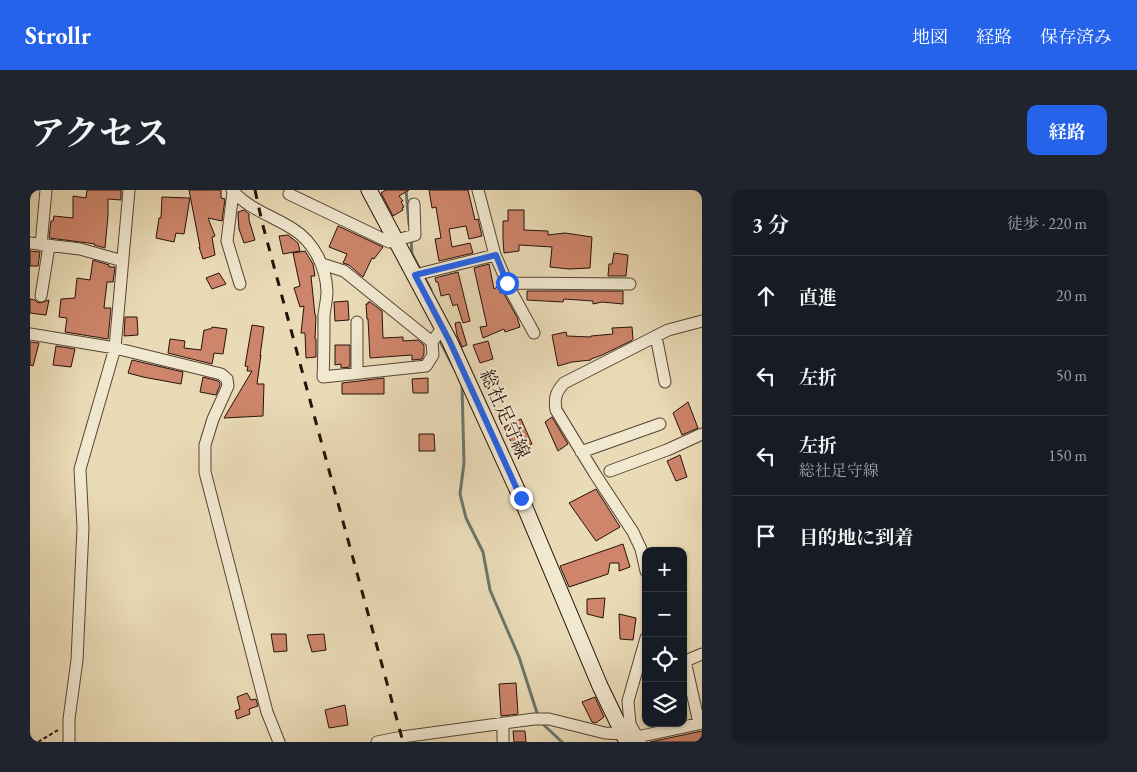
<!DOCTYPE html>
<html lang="ja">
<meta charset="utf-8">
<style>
body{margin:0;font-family:"EB Garamond","Noto Serif JP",serif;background:#20242c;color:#f1f3f6}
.controls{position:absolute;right:15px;bottom:15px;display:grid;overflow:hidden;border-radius:10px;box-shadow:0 1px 4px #0004}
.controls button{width:45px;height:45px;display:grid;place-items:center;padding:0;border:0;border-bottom:1px solid #363941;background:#171b24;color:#f1f3f6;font:25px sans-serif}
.stop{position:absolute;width:15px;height:15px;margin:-11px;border:4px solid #2563eb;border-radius:50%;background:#fff}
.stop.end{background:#2563eb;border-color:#fff;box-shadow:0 1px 5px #0008}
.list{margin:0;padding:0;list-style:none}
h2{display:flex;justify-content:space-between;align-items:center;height:65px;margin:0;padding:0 20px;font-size:21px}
h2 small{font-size:16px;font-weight:400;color:#9ea1a6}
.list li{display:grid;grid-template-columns:32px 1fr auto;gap:15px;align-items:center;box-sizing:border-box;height:80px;padding:0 20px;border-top:1px solid #363941}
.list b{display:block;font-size:19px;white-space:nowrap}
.list p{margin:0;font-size:16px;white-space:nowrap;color:#9ea1a6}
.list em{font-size:16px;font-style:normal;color:#9ea1a6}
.icon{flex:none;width:28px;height:28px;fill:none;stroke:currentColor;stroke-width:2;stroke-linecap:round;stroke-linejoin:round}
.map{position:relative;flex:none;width:672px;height:552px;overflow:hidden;border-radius:10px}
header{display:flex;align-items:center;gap:30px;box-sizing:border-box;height:70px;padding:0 25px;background:#2563eb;color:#fff}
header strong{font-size:24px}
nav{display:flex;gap:28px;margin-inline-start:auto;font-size:18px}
.intro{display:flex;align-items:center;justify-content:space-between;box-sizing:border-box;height:120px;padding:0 30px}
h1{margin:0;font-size:35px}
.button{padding:12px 22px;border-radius:10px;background:#2563eb;color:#fff;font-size:18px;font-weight:700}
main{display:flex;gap:30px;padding:0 30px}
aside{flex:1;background:#171b24;border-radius:10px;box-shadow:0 1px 4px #0004}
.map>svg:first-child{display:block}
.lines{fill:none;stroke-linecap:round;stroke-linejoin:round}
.stream{stroke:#6a776c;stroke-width:3}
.building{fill:#ce856b;stroke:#26120a}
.minor-casing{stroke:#574435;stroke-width:13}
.secondary-casing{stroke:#26120a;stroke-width:17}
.path{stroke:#26120a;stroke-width:2;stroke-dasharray:4 2.5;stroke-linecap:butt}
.minor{stroke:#f1e8d0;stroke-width:11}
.secondary{stroke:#f1e8d0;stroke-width:15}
.rail{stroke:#26120a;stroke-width:3;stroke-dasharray:9 9;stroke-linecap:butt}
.route{stroke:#2563eb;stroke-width:6}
.labels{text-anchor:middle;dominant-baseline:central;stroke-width:4;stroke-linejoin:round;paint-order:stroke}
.street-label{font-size:19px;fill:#26120a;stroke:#f1e8d0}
</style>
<header>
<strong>Strollr</strong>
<nav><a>地図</a><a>経路</a><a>保存済み</a></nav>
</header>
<div class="intro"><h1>アクセス</h1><a class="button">経路</a></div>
<main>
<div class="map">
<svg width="672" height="552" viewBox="0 0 672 552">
<rect width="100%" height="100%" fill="#eadbb7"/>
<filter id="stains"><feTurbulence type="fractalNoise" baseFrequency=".004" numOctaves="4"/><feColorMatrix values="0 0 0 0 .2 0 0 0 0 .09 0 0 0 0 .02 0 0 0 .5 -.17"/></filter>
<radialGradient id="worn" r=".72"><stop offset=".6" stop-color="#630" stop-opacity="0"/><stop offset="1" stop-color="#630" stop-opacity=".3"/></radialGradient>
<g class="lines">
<path class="stream" d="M376,0L379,34
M381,48L382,64L401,100
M412,150L411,153L424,178
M432,195L434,273L430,304L436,328L453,362L460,400L489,467L508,526
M511,531L515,536L532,552"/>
</g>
<path class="building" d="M57,0H91V10L78,9V25L75,58L64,55L65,54L51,52L19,48L21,31H23L24,26L43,28V6L56,8Z
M159,0H191V8L195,9L192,31L178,28L185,46L182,47L185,65L173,69L169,57H170Z
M356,0H379L369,6L373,11L371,12L374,17L372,18L373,20L363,26L351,3Z
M399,0H438L445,30L448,29L452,46L439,49L436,36L419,39L422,57L440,53L443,63L409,71L405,49L411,48L406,17L402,18Z
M132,7L160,8L154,44L146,43L144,52L126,48L129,28H131Z
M214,20L219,24V30L225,50L214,53L209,39L208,26V22Z
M478,20H494V40L518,41V45L535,43L562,47L560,78L539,79L520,77L522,57L489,55V61L474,63L473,50V31H478Z
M308,36L353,57L344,69L342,68L333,87L319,75L313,73L317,64L299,57Z
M258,45L268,53L270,61L253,64L249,46Z
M0,61L10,62L8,76H0Z
M275,61L283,74L285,86H281L285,125L286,126L285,149H286V167L276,168L275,143H271L274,116L270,117L264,98L270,96L263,63Z
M584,63L598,65L596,86H578L579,74H582Z
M63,70L79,75V77H85L83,92H77L74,118H81L78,149L35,142L37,128L29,127L31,109L45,108L47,88L60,90Z
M459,74L464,99L469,96L470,103L473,102L487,127L490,137L475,142L474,139L453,148L450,137L457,136L444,78Z
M428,82L440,131L433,133L427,114L423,116L419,104L411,106L408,92H406L405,88Z
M189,83L196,94L182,99L176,88Z
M497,101H593V114L572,112L563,114V111L534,109L533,112L497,110Z
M0,109L5,110L7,112L10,113L19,110L16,125L0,123Z
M318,111L319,130L305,131L304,112Z
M338,112H340L352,121L353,148L373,147V151L388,150L394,155V164L392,169L382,170V165L340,168L338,129H337L336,114H338Z
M95,127H107L108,145L94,146Z
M430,132L437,155L432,157L427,145L425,133Z
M222,135L234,137L230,166L231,165L227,194H234L233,226L194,228L222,181H217L218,177L215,176Z
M182,137L197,139L193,164L184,163L182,174L138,163L140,149L155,151L154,158L171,160L174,140H177L178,139H181Z
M602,137L603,149L601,151L572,165L561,169V170L542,172L528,176L522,145L536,142L537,146L561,147V146L583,144L582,138Z
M458,151L463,169L450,173L443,155Z
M0,152L9,153L3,176L0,175Z
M305,155H320V177L311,178V174L305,175Z
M26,156L45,159L41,177L23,175Z
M102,170L153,182L151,194L113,187L98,183Z
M173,187L188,191L190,193V195L186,205L170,202Z
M354,188V204H312V193Z
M398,188V203H383L382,189Z
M658,212L668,238L652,245L643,223Z
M522,227L538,254L528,261L515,232Z
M491,229L502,254L486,262L474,237Z
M389,244H404L405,261H389Z
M650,265L657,287L646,291L637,271Z
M566,299L590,337L566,351L539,313Z
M593,354L600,377L589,381V373H580L578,384L539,397L530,376Z
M575,408L573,428L557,424V409Z
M589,424L606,428L603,450L590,449Z
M241,444H256L257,461L244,462Z
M294,444L296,460L282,462L277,445Z
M486,493L488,524L471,526L469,494Z
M217,503L221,510L226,509L228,516L219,519L220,524L207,529L205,521L210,519L207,507Z
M565,507L574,527L566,533L562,532L552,512Z
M315,515L318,535L299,538L295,520Z
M483,541H495L496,552H484Z
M672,541V552H620Z"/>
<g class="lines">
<g class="minor-casing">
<path id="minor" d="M202,0C218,19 243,26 263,39C284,52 296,77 297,101C297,109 295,117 294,125C294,145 294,166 293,187L396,176L403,165L402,152L413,137
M448,0L465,65L482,103L504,143
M203,2L197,51L210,94
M259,4L359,52L385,45L384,14
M0,53L50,59L93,71
M11,55L16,0
M292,74L314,81L402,152
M385,85L465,65
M477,93L600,94
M11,106L19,56
M0,144L85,158L191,184L197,189L198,196L183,229L175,255V282L237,522L249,552
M626,146L635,192
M327,183V132
M551,262L630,234
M580,281L637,260L672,244
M616,381L611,359L603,342L565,284L526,220C524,208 526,202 534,193L638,140L672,131
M655,471L669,533
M653,472L672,464
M473,533V552
M601,550L607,547L672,533
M39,552V529L47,470L53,338L50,279L85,158L99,0
M347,552L372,547L504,529H519L575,543L593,544
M610,552L600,534L598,511L616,448"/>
</g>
<g class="secondary-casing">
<path id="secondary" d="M339,0L420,152L491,308L570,496L597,552"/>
</g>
<path class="path" d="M8,552L28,540"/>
<use href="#minor" class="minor"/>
<use href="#secondary" class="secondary"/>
<path class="rail" d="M225,0L232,32L275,192L373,552"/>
</g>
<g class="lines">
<path class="route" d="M477,93L466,65L385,85L420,152L491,308"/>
</g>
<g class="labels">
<g class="street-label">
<text transform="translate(475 224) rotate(66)">総社足守線</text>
</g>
</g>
<rect width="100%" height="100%" filter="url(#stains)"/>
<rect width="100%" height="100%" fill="url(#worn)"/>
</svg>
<div class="controls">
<button>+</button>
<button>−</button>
<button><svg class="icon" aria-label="locate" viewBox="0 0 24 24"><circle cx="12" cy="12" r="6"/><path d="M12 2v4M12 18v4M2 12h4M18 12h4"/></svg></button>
<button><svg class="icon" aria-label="layers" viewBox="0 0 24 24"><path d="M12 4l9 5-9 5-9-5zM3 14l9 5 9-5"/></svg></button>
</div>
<div class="stop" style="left:477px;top:93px"></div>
<div class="stop end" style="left:491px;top:308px"></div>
</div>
<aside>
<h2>3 分<small>徒歩 · 220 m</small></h2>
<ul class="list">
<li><svg class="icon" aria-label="ahead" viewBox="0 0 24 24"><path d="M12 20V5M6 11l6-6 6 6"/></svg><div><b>直進</b></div><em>20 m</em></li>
<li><svg class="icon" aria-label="left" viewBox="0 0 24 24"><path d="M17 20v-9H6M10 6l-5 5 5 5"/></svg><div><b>左折</b></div><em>50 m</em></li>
<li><svg class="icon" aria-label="left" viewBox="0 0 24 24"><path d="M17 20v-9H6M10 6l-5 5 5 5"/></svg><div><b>左折</b><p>総社足守線</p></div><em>150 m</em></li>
<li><svg class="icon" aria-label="arrive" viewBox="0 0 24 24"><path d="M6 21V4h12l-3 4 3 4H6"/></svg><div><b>目的地に到着</b></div></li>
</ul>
</aside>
</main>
